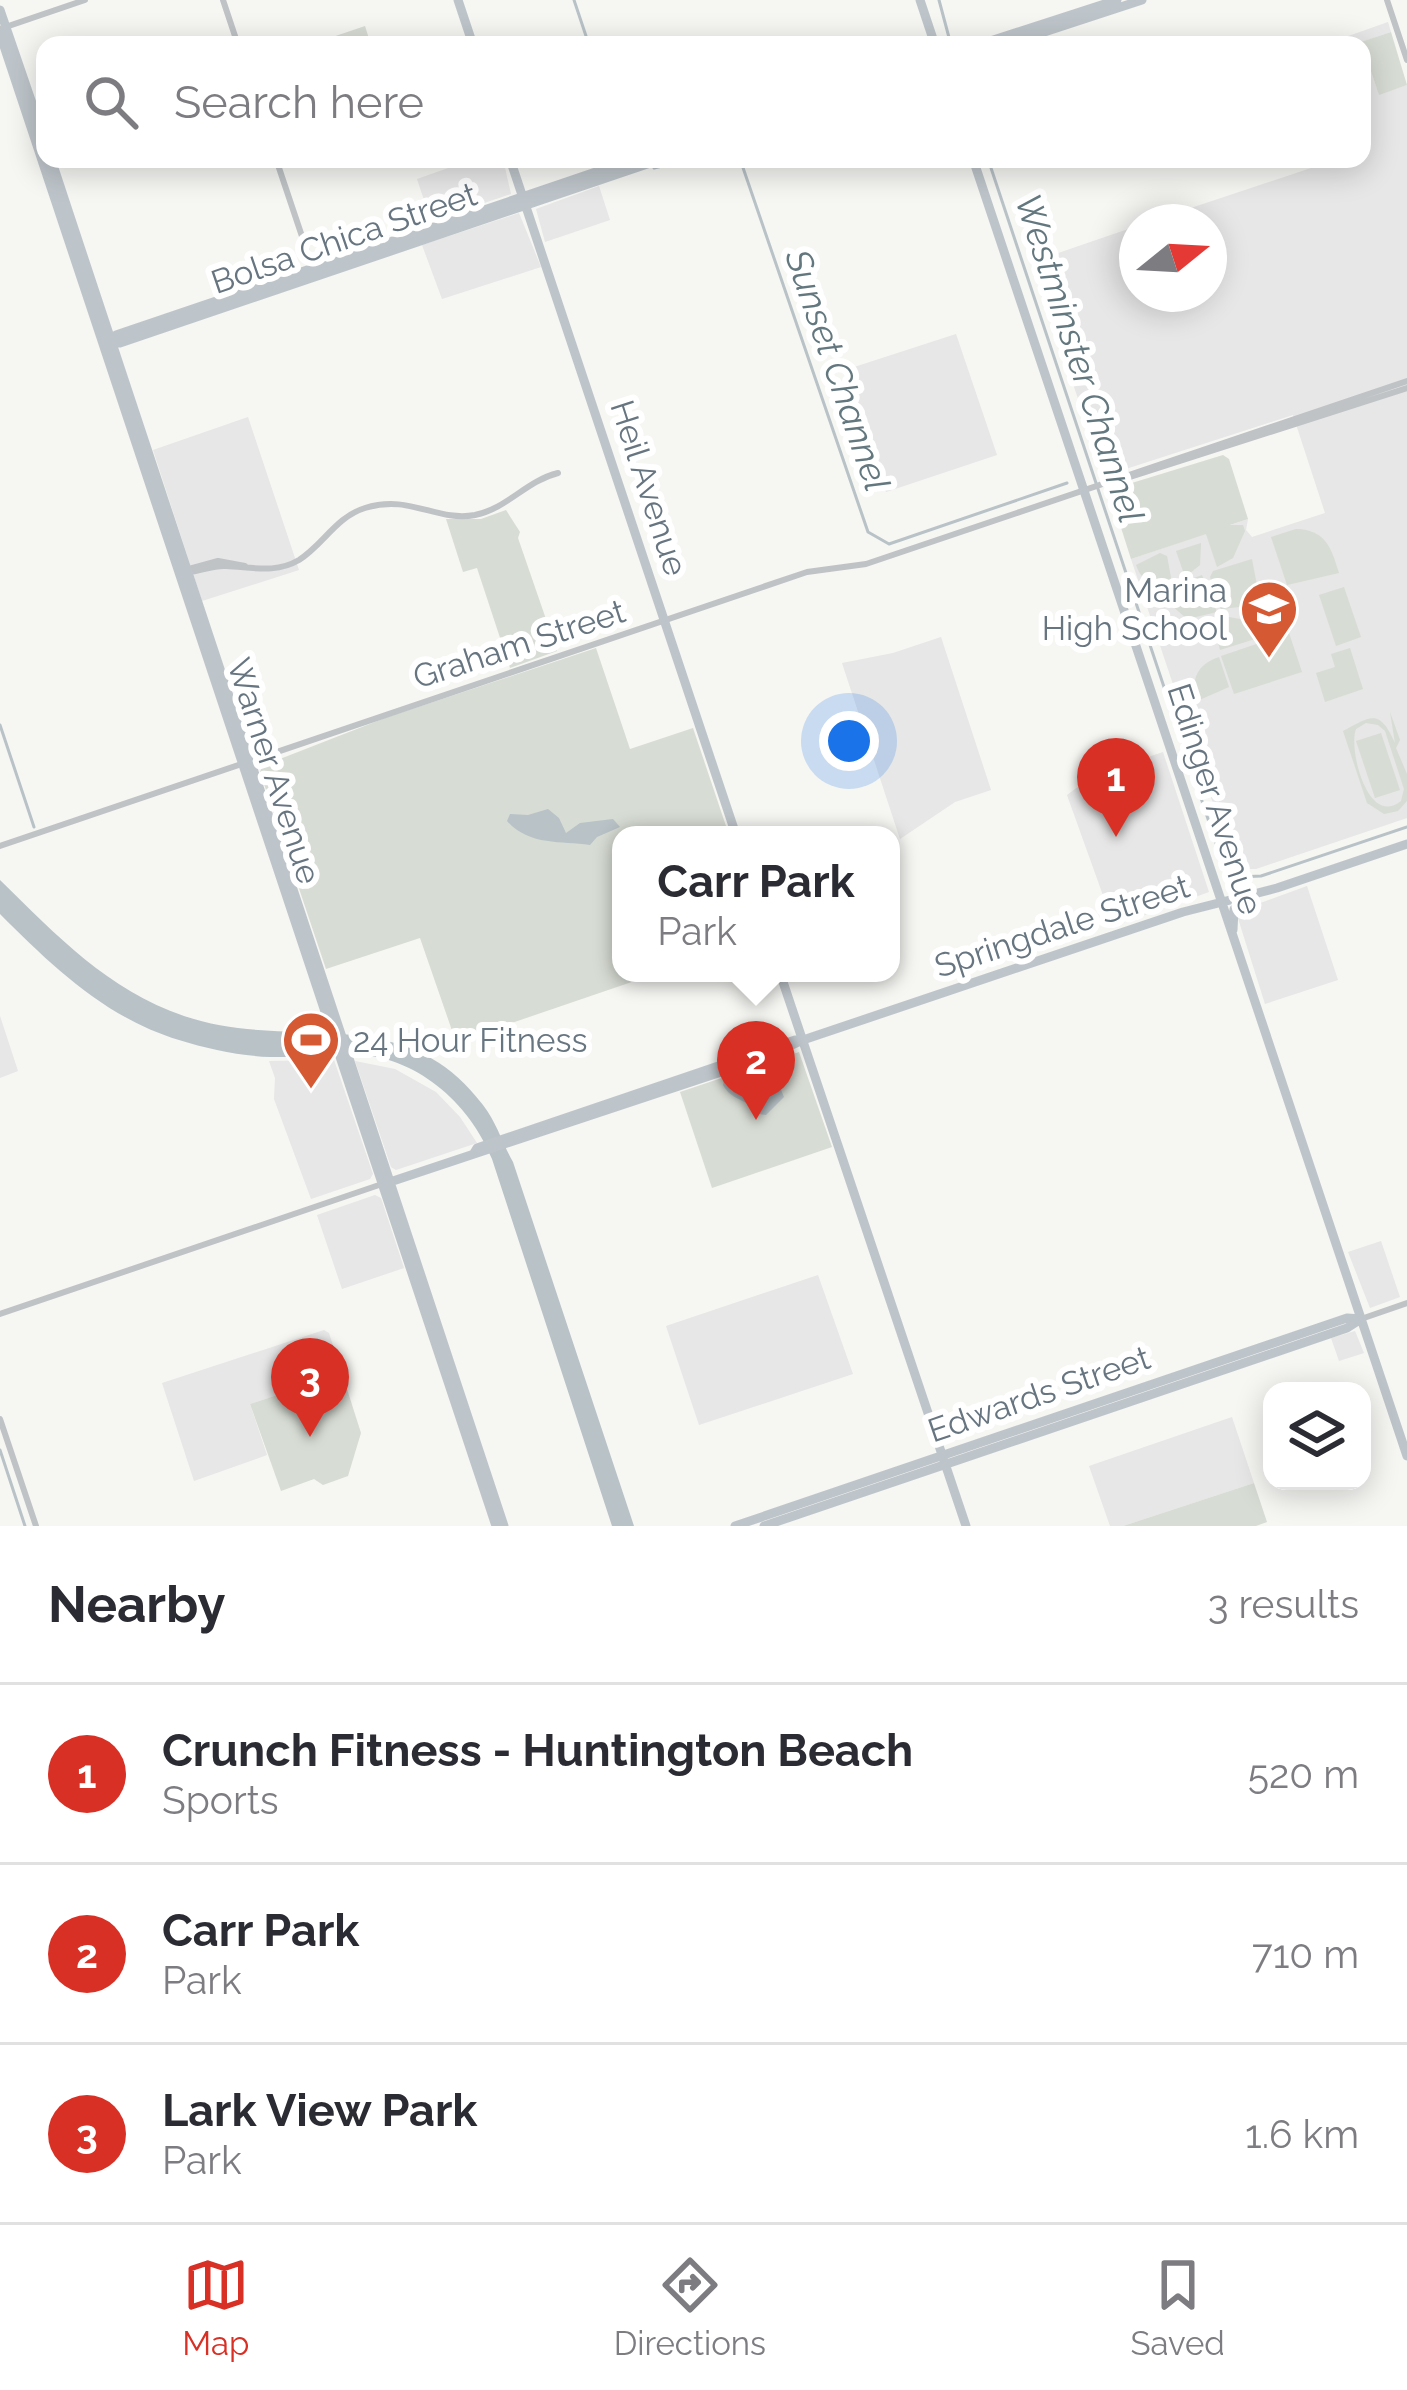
<!DOCTYPE html>
<style>
body{margin:0;font-family:Raleway,sans-serif;background:#f7f7f7;color:#2b2b33}
.controls{position:absolute;right:36px;bottom:36px;display:grid;overflow:hidden;border-radius:24px;box-shadow:0 6px 30px #0003}
.controls button{width:108px;height:108px;display:grid;place-items:center;padding:0;border:0;border-bottom:3px solid #e1e1e2;background:#fff;color:#2b2b33;font:60px sans-serif}
.compass{position:absolute;left:1119px;top:204px;width:108px;height:108px;border-radius:50%;background:#fff;box-shadow:0 6px 30px #0003;rotate:72deg}
.you{position:absolute;left:849px;top:741px;width:42px;height:42px;margin:-30px;border:9px solid #fff;border-radius:50%;background:#1a73e8;box-shadow:0 0 0 18px #1a73e833}
.badge{display:grid;place-items:center;width:78px;height:78px;border-radius:50%;background:#d93025;color:#fff;font-size:39px;font-weight:700}
.pin{position:absolute;translate:-50% -99px;filter:drop-shadow(0 3px 6px #0008)}
.pin::after{content:'';position:absolute;top:63px;width:42px;height:36px;background:inherit;clip-path:polygon(0 0,100% 0,50% 100%)}
.popup{position:absolute;left:612px;top:826px;width:288px;height:156px;box-sizing:border-box;display:grid;place-content:center;border-radius:24px;background:#fff;filter:drop-shadow(0 3px 9px #0005);font-size:39px;white-space:nowrap;color:#7c7c81}
.popup b{font-size:45px;color:#2b2b33}
.popup::after{content:'';position:absolute;left:50%;top:100%;margin-left:-24px;border:24px solid transparent;border-top-color:#fff}
.list{margin:0;padding:0;list-style:none}
h2{display:flex;justify-content:space-between;align-items:center;height:156px;margin:0;padding:0 48px;font-size:51px}
h2 small{font-size:39px;font-weight:400;color:#7c7c81}
.list li{display:grid;grid-template-columns:78px 1fr auto;gap:36px;align-items:center;box-sizing:border-box;height:180px;padding:0 48px;border-top:3px solid #e1e1e2}
.list b{display:block;font-size:45px;white-space:nowrap}
.list p{margin:0;font-size:39px;white-space:nowrap;color:#7c7c81}
.list em{font-size:39px;font-style:normal;color:#7c7c81}
.icon{flex:none;width:66px;height:66px;fill:none;stroke:currentColor;stroke-width:2;stroke-linecap:round;stroke-linejoin:round}
.map{position:relative;flex:none;width:1407px;height:1526px;overflow:hidden}
.search{position:absolute;background:#fff;box-shadow:0 6px 30px #0003;left:36px;right:36px;top:36px;height:132px;display:flex;align-items:center;gap:30px;box-sizing:border-box;padding:0 42px;border-radius:24px;color:#7c7c81;font-size:45px}
.sheet{height:696px;background:#fff}
nav{display:flex;justify-content:space-around;align-items:center;box-sizing:border-box;height:168px;border-top:3px solid #e1e1e2;background:#fff;font-size:33px;color:#7c7c81}
nav a{display:grid;justify-items:center;gap:6px}
nav .on{color:#d93025}
.map>svg:first-child{display:block}
.built{fill:#e6e7e6}
.green{fill:#d7dcd4;fill-rule:evenodd}
.water{fill:#b8c2c7}
.lines{fill:none;stroke-linecap:round;stroke-linejoin:round}
.stream{stroke:#b8c2c7;stroke-width:3}
.minor{stroke:#bfc3c6;stroke-width:6}
.major{stroke:#bec5ca;stroke-width:9}
.labels{text-anchor:middle;dominant-baseline:central;stroke-width:12;stroke-linejoin:round;paint-order:stroke}
.street-label{font-size:33px;fill:#677581;stroke:#fff}
.poi-label{font-size:33px;fill:#677581;stroke:#fff;text-anchor:end}
.water-label{font-size:36px;font-style:italic;fill:#63777e;stroke:#fff}
</style>
<div class="map">
<svg width="1407" height="1526" viewBox="0 0 1407 1526">
<rect width="100%" height="100%" fill="#f6f6f3"/>
<path class="built" d="M1388,22L1391,32L1362,42V45H1323Z
M1362,46L1379,94L1407,85V818L1256,869H1246L1231,857L1131,559L1248,519L1246,530L1252,537L1325,513L1293,415L1104,476L1032,262L1137,226V294H1209V222H1149L1320,165L1319,159H1362Z
M474,159H503L511,194L431,221L417,179Z
M599,186L610,220L545,242L536,209Z
M519,213L541,267L442,299L422,245Z
M956,334L997,455L886,492L845,370Z
M248,417L299,570L202,601L153,450Z
M941,637L991,790L955,802L900,839L842,663L893,653Z
M1163,752L1209,892L1114,926L1067,795L1094,775Z
M1307,886L1338,980L1265,1004L1236,912Z
M0,1016L18,1071L0,1078Z
M334,1060L373,1174L370,1179L311,1199L274,1099L275,1078L269,1061Z
M355,1061L395,1069L436,1092L460,1117L477,1143L396,1170L391,1167Z
M375,1195L381,1198L404,1268L342,1289L317,1215Z
M1381,1241L1400,1297L1370,1308L1348,1252Z
M818,1275L853,1374L699,1425L666,1326Z
M324,1330L329,1333L347,1389L301,1387L250,1404L267,1455L194,1481L162,1383Z
M1355,1331L1364,1353L1339,1361L1331,1338Z
M1232,1417L1254,1483L1123,1526H1110L1089,1466Z"/>
<path class="green" d="M365,26L371,45H309Z
M1391,32L1407,85L1379,95L1361,42Z
M1223,455L1229,459L1248,519L1230,525H1243L1245,531L1233,558L1217,567L1206,534L1131,559L1109,490Z
M506,510L520,532L518,538L557,651L510,668L477,568L463,572L446,519H481Z
M1296,529C1326,530 1331,547 1339,573L1287,585L1271,537Z
M1201,543L1200,565L1185,577L1176,551Z
M1160,553L1167,556L1172,583C1155,587 1142,583 1136,565Z
M1252,559L1258,591L1239,607L1221,609L1210,577L1213,571Z
M1202,575L1217,612L1187,619L1170,604L1164,589Z
M1344,587L1361,637L1336,646L1319,595Z
M1224,616L1245,620L1255,639L1220,650L1212,620Z
M1289,633L1302,672L1234,694L1221,656Z
M596,648L630,749L693,728L729,835H621V973H658L456,1042L420,938L326,969L260,772L262,766L385,718Z
M1350,648L1363,689L1325,702L1316,673L1335,667L1331,654Z
M1219,657L1229,687L1197,701C1190,680 1197,664 1219,657Z
M1390,712L1400,740L1396,748L1407,774V801L1398,811L1384,814L1367,803L1343,731C1370,717 1379,707 1395,743ZM1366,723L1378,725L1385,731L1404,789L1401,801C1368,828 1348,749 1356,729Z
M1381,733L1400,790L1375,798L1356,741Z
M799,1052L832,1147L712,1188L680,1092Z
M301,1387L347,1389L361,1433L348,1476L323,1485L314,1479L281,1491L250,1404Z
M1254,1483L1267,1522L1256,1526H1123Z"/>
<path class="water" d="M548,809L559,818L566,833L580,823L613,819L620,827L597,837L590,845C561,841 529,846 507,821L510,814L528,815Z
M0,880C56,935 108,990 184,1016C292,1053 403,998 483,1105C497,1123 502,1143 513,1162L634,1526H612L492,1159C469,1102 416,1056 353,1054C325,1052 298,1058 270,1057C240,1056 208,1049 179,1040C106,1018 53,967 0,914Z
M772,1068L784,1097L766,1115L759,1114C750,1099 732,1102 723,1085L724,1081Z"/>
<g class="lines">
<path class="stream" d="M574,0L589,45
M939,0L951,45
M740,159L868,532L889,544L1067,483
M988,159L1223,864L1239,877L1261,876L1407,827
M654,168L691,159
M0,725L34,827
M0,1450L25,1526"/>
<path class="minor" d="M223,0L238,45
M1387,0L1407,60
M0,29L85,0
M276,159L313,269
M1127,478L1407,388
M189,569L218,561L245,566
M190,572C201,571 214,565 226,566C252,567 275,574 299,560C323,545 336,517 365,508C410,494 436,522 475,515C508,508 526,481 558,473
M0,846L807,572L866,564L1407,381
M0,1314L382,1184
M1361,1319L1407,1303
M0,1419L36,1526"/>
<path class="major" d="M458,0L473,45
M920,0L935,45
M0,10L45,141
M0,34L496,1526
M978,45L1117,0
M1005,45L1142,0
M51,159L504,1526
M510,159L736,835
M973,159L1407,1456
M112,341L116,335L634,159
M107,343H120L662,159
M1233,930L1234,909L1252,898
M780,973L966,1526
M474,1153L477,1148L795,1040H803L1183,912L1277,888L1407,844
M387,1183L766,1057L803,1040
M735,1526L1347,1318L1361,1319
M764,1526L1347,1328L1361,1319"/>
</g>
<defs>
<g id="school-pin" transform="scale(3)"><path d="M0 17L-7.5 6A9.5 9.5 0 1 1 7.5 6Z" fill="#d55a34" stroke="#fff"/><path d="M0-5L7-2L0 1L-7-2ZM-4 1L0 2.5L4 1V4Q0 6-4 4Z" fill="#fff"/></g>
<g id="stadium-pin" transform="scale(3)"><path d="M0 17L-7.5 6A9.5 9.5 0 1 1 7.5 6Z" fill="#d55a34" stroke="#fff"/><path d="M0-5a6.5 5 0 1 0 0 10a6.5 5 0 1 0 0-10ZM-3.5-1.8h7v3.6h-7Z" fill="#fff"/></g>
</defs>
<g fill-rule="evenodd">
<use href="#school-pin" x="1269" y="609"/>
<use href="#stadium-pin" x="311" y="1040"/>
</g>
<g class="labels">
<g class="street-label">
<text transform="translate(344 238) rotate(-19)">Bolsa Chica Street</text>
<text transform="translate(649 488) rotate(72)">Heil Avenue</text>
<text transform="translate(519 644) rotate(-18)">Graham Street</text>
<text transform="translate(274 771) rotate(72)">Warner Avenue</text>
<text transform="translate(1215 799) rotate(72)">Edinger Avenue</text>
<text transform="translate(1062 926) rotate(-18)">Springdale Street</text>
<text transform="translate(1039 1394) rotate(-19)">Edwards Street</text>
</g>
<g class="poi-label">
<text x="1227" y="590">Marina<tspan x="1227" dy="38">High School</tspan></text>
<text x="353" y="1040" text-anchor="start">24 Hour Fitness</text>
</g>
<g class="water-label">
<text transform="translate(1080 358) rotate(72)">Westminster Channel</text>
<text transform="translate(838 370) rotate(71)">Sunset Channel</text>
</g>
</g>
</svg>
<div class="controls">
<button><svg class="icon" aria-label="layers" viewBox="0 0 24 24"><path d="M12 4l9 5-9 5-9-5zM3 14l9 5 9-5"/></svg></button>
</div>
<svg class="compass" viewBox="-18 -18 36 36"><path d="M0-13l5 13h-10z" fill="#e53935"/><path d="M0 13l5-13h-10z" fill="#7c7c81"/></svg>
<div class="you"></div>
<div class="pin badge" style="left:1116px;top:837px">1</div>
<div class="pin badge" style="left:756px;top:1120px">2</div>
<div class="popup"><b>Carr Park</b>Park</div>
<div class="pin badge" style="left:310px;top:1437px">3</div>
<div class="search"><svg class="icon" aria-label="search" viewBox="0 0 24 24"><circle cx="10" cy="10" r="6"/><path d="M15 15l6 6"/></svg>Search here</div>
</div>
<section class="sheet">
<h2>Nearby<small>3 results</small></h2>
<ul class="list">
<li><span class="badge">1</span><div><b>Crunch Fitness - Huntington Beach</b><p>Sports</p></div><em>520 m</em></li>
<li><span class="badge">2</span><div><b>Carr Park</b><p>Park</p></div><em>710 m</em></li>
<li><span class="badge">3</span><div><b>Lark View Park</b><p>Park</p></div><em>1.6 km</em></li>
</ul>
</section>
<nav>
<a class="on"><svg class="icon" aria-label="map" viewBox="0 0 24 24"><path d="M3 6l6-2 6 2 6-2v14l-6 2-6-2-6 2zM9 4v14M15 6v14"/></svg>Map</a>
<a><svg class="icon" aria-label="directions" viewBox="0 0 24 24"><path d="M12 3l9 9-9 9-9-9zM9 14v-3h6M13 9l2 2-2 2"/></svg>Directions</a>
<a><svg class="icon" aria-label="saved" viewBox="0 0 24 24"><path d="M7 4h10v16l-5-4-5 4z"/></svg>Saved</a>
</nav>
